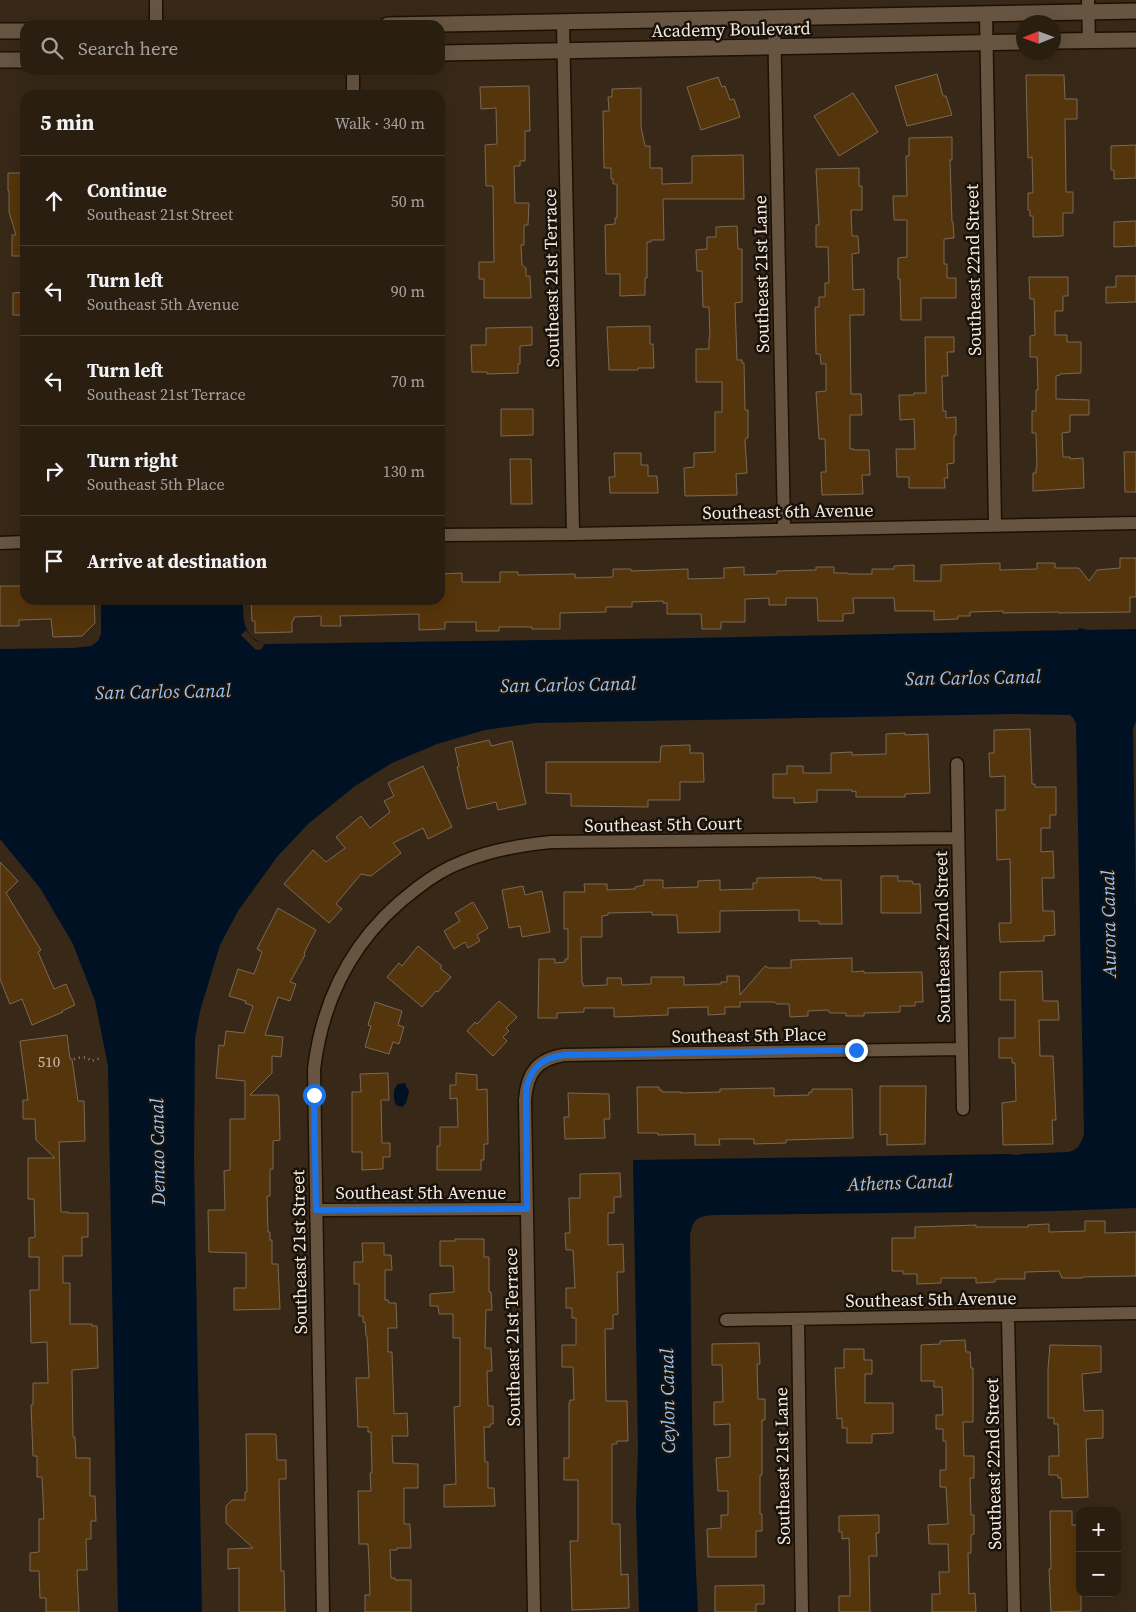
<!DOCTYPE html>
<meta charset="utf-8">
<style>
body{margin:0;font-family:"Source Serif 4",serif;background:#32271a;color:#f1f3f6}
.controls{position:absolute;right:15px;bottom:15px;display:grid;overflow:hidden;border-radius:10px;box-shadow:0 5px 20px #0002}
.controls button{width:45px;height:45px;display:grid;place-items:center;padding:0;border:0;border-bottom:1px solid #463c31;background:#2a1e11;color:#f1f3f6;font:25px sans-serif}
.compass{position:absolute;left:1016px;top:15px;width:45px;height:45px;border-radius:50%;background:#2a1e11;box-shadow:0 5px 20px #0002;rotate:269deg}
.stop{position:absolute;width:15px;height:15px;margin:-11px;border:4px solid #1a73e8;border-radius:50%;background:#fff}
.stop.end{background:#1a73e8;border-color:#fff;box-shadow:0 1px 5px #0008}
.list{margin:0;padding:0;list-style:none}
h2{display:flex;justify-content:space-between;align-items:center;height:65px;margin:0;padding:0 20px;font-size:21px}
h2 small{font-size:16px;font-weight:400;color:#a5a29f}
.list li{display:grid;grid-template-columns:32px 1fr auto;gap:15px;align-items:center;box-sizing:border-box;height:90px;padding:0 20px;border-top:1px solid #463c31}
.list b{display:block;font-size:19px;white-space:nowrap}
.list p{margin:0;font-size:16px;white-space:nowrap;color:#a5a29f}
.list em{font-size:16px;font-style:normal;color:#a5a29f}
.icon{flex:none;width:28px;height:28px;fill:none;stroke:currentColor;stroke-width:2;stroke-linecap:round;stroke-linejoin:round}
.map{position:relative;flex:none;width:1136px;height:1612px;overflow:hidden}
.search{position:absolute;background:#2a1e11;box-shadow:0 5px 20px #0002;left:20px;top:20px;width:425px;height:55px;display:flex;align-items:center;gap:12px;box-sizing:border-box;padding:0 18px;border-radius:15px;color:#a5a29f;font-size:19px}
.panel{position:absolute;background:#2a1e11;box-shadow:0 5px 20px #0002;left:20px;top:90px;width:425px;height:515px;border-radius:15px}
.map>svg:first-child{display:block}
.water{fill:#011124}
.pier{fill:#382817}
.building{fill:#55350b;stroke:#7b6956}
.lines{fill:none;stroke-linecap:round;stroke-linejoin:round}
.minor-casing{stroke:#1f1002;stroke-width:15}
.tertiary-casing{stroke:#1f1002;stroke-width:18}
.path{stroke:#918476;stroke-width:2.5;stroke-dasharray:1 4;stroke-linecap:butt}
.minor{stroke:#675542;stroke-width:12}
.tertiary{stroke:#675542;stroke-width:15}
.route{stroke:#1a73e8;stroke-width:6}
.labels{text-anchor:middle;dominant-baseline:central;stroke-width:5;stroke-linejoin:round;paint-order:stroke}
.number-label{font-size:15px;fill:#cdbeab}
.street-label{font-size:18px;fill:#f5ebe0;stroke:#19120b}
.water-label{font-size:19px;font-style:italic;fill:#97c5f9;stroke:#19120b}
</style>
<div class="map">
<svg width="1136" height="1612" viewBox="0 0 1136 1612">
<rect width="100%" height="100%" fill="#382817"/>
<path class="water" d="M101,600H243C243,620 243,636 264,644L695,638L1078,630L1079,628L1088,630L1136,629V721L1133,729L1136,912V1208L1055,1211L715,1215C698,1216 693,1218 690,1236C692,1361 691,1487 698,1612H639L636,1508L638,1447L633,1160L1008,1154L1017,1155L1023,1154L1068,1152C1079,1150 1080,1144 1084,1135L1076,724L1074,719L1070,715L1013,714L536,723L485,730L437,744L392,763L355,786L308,824L277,857L238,911L220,945L200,1011L195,1039L194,1158L202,1612H118L108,1066L95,1001L73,944L40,888L0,839V649L73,648L91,646L98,641L101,634Z
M405,1083L409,1092L406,1103L402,1107L396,1105L394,1099V1090L398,1084Z"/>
<path class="pier" d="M246,630L254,640L264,644L262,649L256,650L241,635Z"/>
<path class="building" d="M937,74L943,96H946L952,115L907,126L895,86Z
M1026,75H1064L1065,99H1077V119H1065L1066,192H1073V213H1063V236L1033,237V216H1030V210H1028V193H1033L1032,157L1028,158Z
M718,77L722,87L725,86L730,100L734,99L740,117L701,130L687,87Z
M529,86L530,131H525V161H520V166H514L515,203H529L528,225H524V245H521L522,265L526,268V276H530L531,298H484V279H479V262H494L493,186H486L485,145L497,144L496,108L481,109L480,87Z
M641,88V127L645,146H650V168H662V184L692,183V156L743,155L744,199H663L664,240H651V242H647V278H645V295L620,296V274H606L605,225L615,224V218H617V184H613V179H611V168H604L603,111H609L608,97H612V89Z
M853,93L878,132L839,156L814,116Z
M952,137V160H950L952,222H953L954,238L944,239V264H947V278H956V298H921V320H901L900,279H898V258L907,257V220H894L893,196H907L906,156H909V138Z
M1136,145V178L1114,179V170H1111V146Z
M859,168V186H862V210H851L852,236H858L859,253L852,254L853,290L864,289V315H850V322L851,394H861L862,415H850V449H854V450H869L870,475H862L863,494L822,495L821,472H826L825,439H819L816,392L826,391V364H821L820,354H816L815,307H819V297H825V283H829L828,247H816V225H819L816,169Z
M8,173H25V202H23L25,256H12V235H16L9,212V191H8Z
M1136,221V246L1114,247V222Z
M737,226L738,249H742V302L735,303L737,360H742V363H744L745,410H748V438H746L745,440L747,473L736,474L737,495L685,496L684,468L694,467V453L715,452V412H722V382H696V349H709V338H710L709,307H703L702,271H697L696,250L707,249V237H716V227Z
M1116,276H1136V302L1106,303V287H1116Z
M1029,277H1068V296H1063V311H1055V335H1067V342H1081V373L1060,374V375L1056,376V399L1089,400V415H1070V432L1062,433L1063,457H1070V459L1083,458L1084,488L1033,491V473H1036V468H1037L1036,433H1032V411H1036V390H1038L1037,357H1030V336L1035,335L1034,299H1030Z
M25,292V315H13V293Z
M650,326V344H653L654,368H638V370H609L607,327Z
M532,327V345L520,346V364H518V373L487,374V372H472L471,345H486V328Z
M925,337H954V352H947L948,376H942L943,411H946V418L956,417V435H954V463L947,464L948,478H944L945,488H909V477H897L896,449H915L914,419L900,420L899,395H914V393H926Z
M501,409H533V435L501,436Z
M1124,452H1136V492H1125Z
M614,453H641V465H648V476H657L658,493H610L609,477H615Z
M510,459H531L532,504H511Z
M1120,558H1136V597H1130V612L1059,613V612L1003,613V611L970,612V616H958V619L934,620V611H895L894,598H853L854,613L843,614V621H818L817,598H786V605H769V598L745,599V622H721V629H702L701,614H667V603H663V601L632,602V607H606V612L560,613V629H532V627H499V631H476V622H445V629L419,630V614L340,616L341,626H321V616L294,617V620L292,621V632L255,633V621H252L251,600H440V574L462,573V582H500V572H518V575L575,574V578L613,577V569H631V571L688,569V579L724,578V568L744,567V575L777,574V571L816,570V567H834V573H848V574H872V569H894V566L914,565V581H941V565L1000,563V570L1037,569V563H1055V568H1079L1089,581L1097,570L1120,568Z
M0,586H25V600H94L95,623L82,636L53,637L51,619L19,620V626H0Z
M1030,729L1032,784H1035V787H1056V815H1050V828H1041V852L1053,851L1054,878H1042L1043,911H1054L1055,935L1044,936V941L1000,942L999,923H1011L1010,859L997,860L996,810H1005V776L990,777L989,753H994V730Z
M905,733V735L928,734L930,793L905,794V797H856V791L852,792V790H817V802L794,803V798H773V774H787V766H803V773H831V753L852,752V755L886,754V734Z
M489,740L491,746L512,741L526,804L498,810L496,802L467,809L457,767L459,766L455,748Z
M690,745V753H703L704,782H680V800H648V807L571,806V794L546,793V762H660L661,746Z
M423,766L452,827L428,839L423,828L393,843L401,853L371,876L361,874L336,904L342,909L329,923L284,884L313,850L326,862L345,848L336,837L361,816L370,828L390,812L384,801L394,796L388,783Z
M0,862L18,881L6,893L41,950L38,952L54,989L66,984L75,1005L62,1011L63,1012L32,1025L22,999L10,1004L0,979Z
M881,876H898V881H912L913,884H920L921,913H881Z
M816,877V878H821V880H841L842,924H819V921H799V910L720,911V932L678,933L677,915H652V912L608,913V915L602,916V937H581L582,983H583V986L607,985V978H621L622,985L651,984V977H684V985L721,984V982H727V976H739L740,995L765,966L769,968H791V960L852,958V972L864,971V973L922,972L923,1002H915V1006H900V1012L864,1013V1016H846V1013H830L828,1010L808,1011V1016L790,1017L789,1004H777L774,1002H740V1007H725V1014L708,1015V1007L668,1008V1015L614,1017V1008H584V1012L557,1013V1018H538L539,959H555V963L565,962V959H568V929H564V892H585L584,884H607V890L635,889V887L644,885V880H663V888L698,887V881L720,880V890L753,889V883H757V878Z
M523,886L525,895L542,891L550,932L522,937L520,926L509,928L502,890Z
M473,902L488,928L477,935L480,941L468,948L465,942L454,949L444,931L460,921L455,913Z
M278,908L316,930L306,949L304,954L305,955L290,982L296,984L290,1001L278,997L265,1035L283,1037L281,1057L272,1056V1073L250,1095H278L279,1098L280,1140L273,1141V1169H270V1196H267L268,1232H270V1240H272V1264H278L280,1309L234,1310V1288H246V1253L209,1252L208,1210H224L225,1209L224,1171L230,1170V1119H245V1081L216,1078L219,1045L224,1046L226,1031L244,1033L253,1006L245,1003L246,1001L229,996L238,969L254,974L262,952L257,949Z
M418,946L442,966L440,968L451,977L438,992L436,991L422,1007L387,977L399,963L402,966Z
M1042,971L1043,1001H1058L1059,1020H1039L1040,1056H1053L1056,1120H1052L1053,1144L1003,1145L1002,1103L1016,1101L1015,1063H1012V1058H999V1038H1015V1000H1000V972Z
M499,1001L517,1017L506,1028L509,1031L503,1037L507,1041L493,1056L467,1031L475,1022L477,1024Z
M375,1002L402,1011L398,1025L404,1027L399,1044L393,1042L389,1054L365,1047L371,1026L368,1025Z
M67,1035L70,1059H72L78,1101H84L85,1141L59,1142L61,1212H68V1213H88V1237H82V1256H63V1283H70V1324H92V1326H97L98,1368L72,1370L73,1437H75L76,1458H90V1496H95L96,1521H91V1539H86L87,1570H77L79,1612H46V1598H40L39,1571H30V1553L39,1552V1519H44L42,1477H37V1456H33L31,1405H33V1383H48L47,1342L31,1343L30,1290H39V1257H29V1238L35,1237L34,1199H28V1158H55L36,1140L35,1119H23V1100H28L20,1041Z
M388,1073L389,1100H381L382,1143H390V1157H383V1169L362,1170V1152H352V1092H361L360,1074Z
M456,1073L477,1075V1090L487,1089L488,1144H484V1160H481V1170H437V1146H440V1127H458L457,1098L450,1099V1085H456Z
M880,1086H926L925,1144L887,1145V1134L880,1135Z
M637,1087H659V1090H662V1092H681V1093L720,1092V1089L774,1088V1096L809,1095V1092H812V1089H852L853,1138L786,1140V1143L754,1144V1139H719L720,1145H695V1134L658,1135V1133H638Z
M568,1093L609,1094L610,1119H604L605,1138L565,1139L564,1117H569Z
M620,1173L621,1197H614V1213H608V1245L623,1244L624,1272H617L618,1314L613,1315V1329H605L606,1401H627L628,1441H617V1444H612V1524H620L621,1575L628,1574L629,1608L572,1610L570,1541H578V1480H564V1458H569V1403H570V1400H574L573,1367H562V1345H576V1318H572V1308H566V1288H575L573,1250H566L565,1233H570L569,1198H580V1174Z
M1085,1221H1105V1233L1136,1232V1276L1082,1277V1278H1062L1059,1271L1025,1272V1279H995V1282L976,1283V1278H941V1283L917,1284V1274H903V1271H892V1238H915V1227L976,1225V1227H1028V1225L1049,1224V1232L1085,1231Z
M455,1239H484V1257H489V1292H491L492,1310H486L485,1348H491L492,1371H487L488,1406H493V1424H490V1427H484L485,1462H488V1488H494L495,1506L444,1507V1485L456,1484L454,1407L460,1406V1338H453V1314H439L438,1306H430V1294L454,1292L453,1266H440V1241H455Z
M362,1243H384V1255H391L392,1270H385V1300H388L389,1303H396L397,1328H388V1352H392L394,1414L407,1413L408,1436H392L393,1463L418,1464V1488H404V1524H410L411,1548H397V1550H390L391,1578H395V1580H411V1612H365V1595H370L369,1563L368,1544H359L358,1491H371L370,1473H372L371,1432H368V1427H358L356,1378H369L367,1336H366L365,1322H363V1316H359V1284H354V1262H363Z
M965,1340L966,1352H970L971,1368H973V1422H963L964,1456H974V1478H970L971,1515H974V1534L971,1535V1553H968L969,1594L975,1593L976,1612H932V1594H940L939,1572H949L948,1544H929L928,1525L948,1524L946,1487H940V1470H946V1441H943V1429H936V1415H943L942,1387H934V1381H921V1345L940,1344V1341Z
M759,1343L760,1364H757L758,1399H765V1420H762V1475H760V1514H762V1531H756V1557H708L707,1529L721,1528V1515H728V1491H718L716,1458L730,1457V1424L714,1425V1402H723L722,1365H712V1344Z
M1050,1345L1101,1346V1372L1082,1374L1084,1411L1103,1410V1438L1086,1439L1088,1497L1062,1498L1061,1478H1058V1475H1049V1456H1059L1058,1424H1054V1418H1048V1369Z
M844,1349H864V1360H872V1374H865V1403H893V1433L872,1434V1443H847V1428H842V1418L837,1419L835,1368H844Z
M246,1434H275L276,1435L277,1460H286V1479H279L281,1571H284L285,1612H239V1568L228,1569V1549L253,1548L226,1523V1506L232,1500H245V1492H247Z
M1050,1511H1072V1525H1079L1080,1593H1081V1611L1051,1612L1049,1569H1051Z
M879,1515V1533H876L877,1556H869L870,1612H839V1596H850V1577L849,1538L842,1539V1532H839V1516Z
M764,1585V1604H756V1612H715V1586Z"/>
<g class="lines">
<g class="minor-casing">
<path id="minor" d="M156,0V25
M1088,0L1089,41
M986,14L995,525
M774,18L784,529
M563,23L573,534
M353,70V95
M440,535L573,534L1136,523
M0,543L25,542
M957,764L963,1109
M316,1210L527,1209
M1008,1315L1014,1612
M798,1319L802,1612
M726,1320L1136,1313
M323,1612L314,1069C323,995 356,934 416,889C430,878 446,868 462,862C491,850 520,845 551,842L957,838
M534,1612L525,1100C527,1073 537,1059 564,1055L962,1049"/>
</g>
<g class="tertiary-casing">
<path id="tertiary" d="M388,25L1136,11
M0,31H25
M1054,41L1136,40
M440,53L1024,42
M0,60H25"/>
</g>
<path class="path" d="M74,1059C79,1057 87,1056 91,1061L101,1058"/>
<use href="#minor" class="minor"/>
<use href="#tertiary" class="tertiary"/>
</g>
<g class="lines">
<path class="route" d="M314,1095L316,1210L527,1209L526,1088C532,1067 542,1058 564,1055L856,1050"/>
</g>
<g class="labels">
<g class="number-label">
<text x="49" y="1061">510</text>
</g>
<g class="street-label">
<text transform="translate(731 29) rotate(-1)">Academy Boulevard</text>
<text transform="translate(973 270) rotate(-91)">Southeast 22nd Street</text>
<text transform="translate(761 274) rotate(-91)">Southeast 21st Lane</text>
<text transform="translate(551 278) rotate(-91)">Southeast 21st Terrace</text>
<text transform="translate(788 511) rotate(-1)">Southeast 6th Avenue</text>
<text transform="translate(663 824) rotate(-1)">Southeast 5th Court</text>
<text transform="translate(942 937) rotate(-91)">Southeast 22nd Street</text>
<text transform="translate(749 1035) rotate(-1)">Southeast 5th Place</text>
<text x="421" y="1192">Southeast 5th Avenue</text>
<text transform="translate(299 1252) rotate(-91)">Southeast 21st Street</text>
<text transform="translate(931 1299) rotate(-1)">Southeast 5th Avenue</text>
<text transform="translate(512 1337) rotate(-91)">Southeast 21st Terrace</text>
<text transform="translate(993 1464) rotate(-91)">Southeast 22nd Street</text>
<text transform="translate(782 1466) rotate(-91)">Southeast 21st Lane</text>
</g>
<g class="water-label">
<text transform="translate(973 677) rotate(-1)">San Carlos Canal</text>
<text transform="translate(568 684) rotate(-1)">San Carlos Canal</text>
<text transform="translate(163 691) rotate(-1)">San Carlos Canal</text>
<text transform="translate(1108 924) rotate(-91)">Aurora Canal</text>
<text transform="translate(157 1152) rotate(-91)">Demao Canal</text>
<text transform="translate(900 1182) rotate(-2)">Athens Canal</text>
<text transform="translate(667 1401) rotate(-91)">Ceylon Canal</text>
</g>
</g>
</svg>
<div class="controls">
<button>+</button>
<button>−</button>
</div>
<svg class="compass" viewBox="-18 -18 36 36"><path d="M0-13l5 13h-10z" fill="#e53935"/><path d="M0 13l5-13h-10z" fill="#a5a29f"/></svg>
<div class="stop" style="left:314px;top:1095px"></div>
<div class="stop end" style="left:856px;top:1050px"></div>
<div class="search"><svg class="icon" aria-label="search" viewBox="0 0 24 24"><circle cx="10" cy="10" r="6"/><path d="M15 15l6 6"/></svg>Search here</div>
<section class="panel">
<h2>5 min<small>Walk · 340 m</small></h2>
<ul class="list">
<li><svg class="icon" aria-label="ahead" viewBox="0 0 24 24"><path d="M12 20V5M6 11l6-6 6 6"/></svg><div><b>Continue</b><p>Southeast 21st Street</p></div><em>50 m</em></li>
<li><svg class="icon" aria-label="left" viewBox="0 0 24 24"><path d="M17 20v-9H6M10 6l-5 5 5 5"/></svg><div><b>Turn left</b><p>Southeast 5th Avenue</p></div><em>90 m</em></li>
<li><svg class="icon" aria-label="left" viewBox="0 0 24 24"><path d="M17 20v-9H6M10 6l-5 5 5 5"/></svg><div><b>Turn left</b><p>Southeast 21st Terrace</p></div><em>70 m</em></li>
<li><svg class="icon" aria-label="right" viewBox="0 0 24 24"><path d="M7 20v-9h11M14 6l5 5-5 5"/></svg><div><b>Turn right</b><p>Southeast 5th Place</p></div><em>130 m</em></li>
<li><svg class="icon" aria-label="arrive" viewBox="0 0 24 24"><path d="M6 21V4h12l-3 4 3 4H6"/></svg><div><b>Arrive at destination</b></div></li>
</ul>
</section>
</div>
